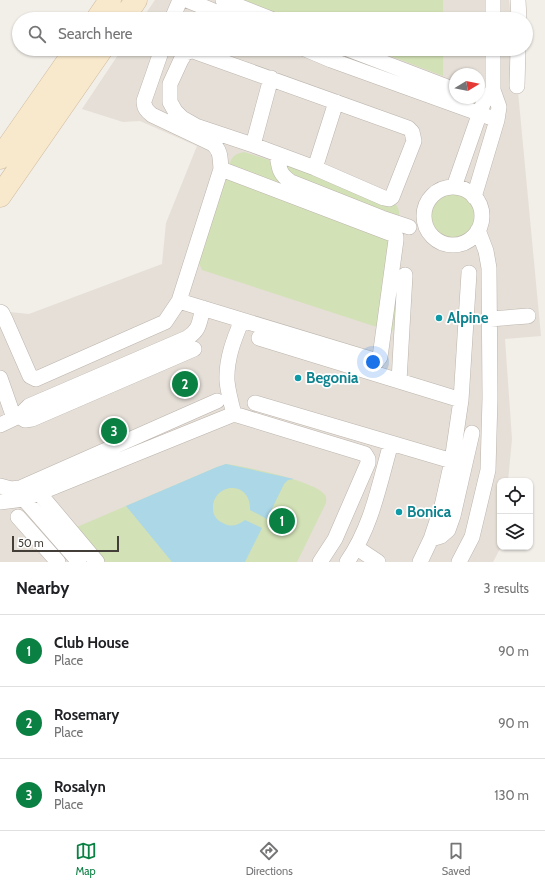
<!DOCTYPE html>
<style>
body{margin:0;font-family:Cabin,sans-serif;background:#f6f6f6;color:#202124}
.controls{position:absolute;right:12px;bottom:12px;display:grid;overflow:hidden;border-radius:8px;box-shadow:0 1px 3px #0004}
.controls button{width:36px;height:36px;display:grid;place-items:center;padding:0;border:0;border-bottom:1px solid #e0e0e0;background:#fff;color:#202124;font:20px sans-serif}
.compass{position:absolute;left:449px;top:68px;width:36px;height:36px;border-radius:50%;background:#fff;box-shadow:0 1px 3px #0004;rotate:80deg}
.scale{position:absolute;left:12px;bottom:10px;width:107px;box-sizing:border-box;padding-left:4px;border:2px solid #443e38;border-top:0;font-size:11px;line-height:14px;white-space:nowrap;color:#443e38;-webkit-text-stroke:3px #fff;paint-order:stroke}
.you{position:absolute;left:373px;top:362px;width:14px;height:14px;margin:-10px;border:3px solid #fff;border-radius:50%;background:#1a73e8;box-shadow:0 0 0 6px #1a73e833}
.badge{display:grid;place-items:center;width:26px;height:26px;border-radius:50%;background:#0b8043;color:#fff;font-size:13px;font-weight:700}
.pin{position:absolute;translate:-50% -50%;border:2px solid #fff;box-shadow:0 1px 4px #0006}
.list{margin:0;padding:0;list-style:none}
h2{display:flex;justify-content:space-between;align-items:center;height:52px;margin:0;padding:0 16px;font-size:17px}
h2 small{font-size:13px;font-weight:400;color:#757577}
.list li{display:grid;grid-template-columns:26px 1fr auto;gap:12px;align-items:center;box-sizing:border-box;height:72px;padding:0 16px;border-top:1px solid #e0e0e0}
.list b{display:block;font-size:15px;white-space:nowrap}
.list p{margin:0;font-size:13px;white-space:nowrap;color:#757577}
.list em{font-size:13px;font-style:normal;color:#757577}
.icon{flex:none;width:22px;height:22px;fill:none;stroke:currentColor;stroke-width:2;stroke-linecap:round;stroke-linejoin:round}
.map{position:relative;flex:none;width:545px;height:562px;overflow:hidden}
.search{position:absolute;background:#fff;box-shadow:0 1px 3px #0004;left:12px;right:12px;top:12px;height:44px;display:flex;align-items:center;gap:10px;box-sizing:border-box;padding:0 14px;border-radius:22px;color:#757577;font-size:15px}
.sheet{height:268px;background:#fff}
nav{display:flex;justify-content:space-around;align-items:center;box-sizing:border-box;height:56px;border-top:1px solid #e0e0e0;background:#fff;font-size:11px;color:#757577}
nav a{display:grid;justify-items:center;gap:2px}
nav .on{color:#0b8043}
.map>svg:first-child{display:block}
.residential{fill:#e5dfd7;fill-rule:evenodd}
.green{fill:#d3e1b6}
.water{fill:#abd7e7}
.lines{fill:none;stroke-linecap:round;stroke-linejoin:round}
.street-casing{stroke:#bcb4ac;stroke-width:16}
.secondary-casing{stroke:#cfbc9f;stroke-width:23}
.street{stroke:#fff;stroke-width:15}
.secondary{stroke:#f8e8cc;stroke-width:22}
.culture-dot{fill:#0f9aa8;stroke:#fff;stroke-width:1.5}
.labels{text-anchor:middle;dominant-baseline:central;stroke-width:3.5;stroke-linejoin:round;paint-order:stroke}
.culture-label{font-size:15px;font-weight:bold;fill:#0d838f;stroke:#fff;text-anchor:start}
</style>
<div class="map">
<svg width="545" height="562" viewBox="0 0 545 562">
<rect width="100%" height="100%" fill="#f2eee8"/>
<path class="residential" d="M155,0H509L511,19H142Z
M122,49H514L541,336L505,339L512,439L508,481H500V547H501L493,562H0V311L29,314L162,264L166,223L197,146L140,121L123,122L82,109ZM455,74H479V98H455Z"/>
<path class="green" d="M241,0H443V19H292Z
M372,49H443V76Z
M244,152L388,198L397,206L399,211L398,327L395,330L389,331L202,270L199,263L231,160C234,155 238,153 244,152Z
M426 216a26 26 0 1 1 52 0a26 26 0 1 1-52 0Z
M226,464C245,466 314,481 324,494C327,497 326,499 326,503L297,562H94L77,527L217,467Z"/>
<path class="water" d="M226,464L294,479L288,480L284,484L267,519L250,510C250,507 250,504 249,501C243,480 212,486 213,509C213,515 217,521 223,523C231,528 238,525 245,520L262,528L245,562H172L126,506L217,467Z"/>
<g class="lines">
<g class="street-casing">
<path id="street" d="M187,0L233,19
M223,0L271,19
M493,0V19
M518,0L519,19
M172,19L180,0
M162,49L144,101C144,108 147,111 152,115L213,144C221,151 220,158 221,169L392,234L396,237V240L380,357L377,361L179,301
M305,49L331,60L489,117
M348,49L455,90
M493,49V90
M193,51L408,128L412,132L414,141L392,197L389,199L384,198L315,168L253,145L196,126L182,118L175,111L170,102V84L181,60L186,52Z
M517,86L518,49
M253,145L271,78
M277,154C279,168 279,174 291,182L382,218L409,227
M315,168L336,102
M454,187L484,101L493,90L499,107L497,120L474,197
M424 216a29 29 0 1 1 58 0a29 29 0 1 1-58 0Z
M0,312L2,313L5,319L30,376L36,379L165,322L179,301L221,169
M490,319L528,316
M259,338L461,400
M0,378L14,418
M399,381L405,275
M255,403L452,461L461,400L469,273
M234,414L365,454L368,459V463L335,539L320,562
M19,416L25,420L32,419L194,349
M0,425L19,416L29,406L187,338C200,330 199,323 203,308
M0,486L11,489L20,488L217,401
M39,493L97,562
M24,499L79,562
M0,502L24,499L234,414C231,403 228,392 227,381C226,359 234,339 242,320
M18,517L58,562
M431,539L442,506L452,461
M357,548L378,562
M347,562C372,526 379,485 391,443
M420,562L431,539L441,536L448,530L453,516L472,433
M459,562L472,537L488,470L490,398L489,268L486,251L478,230"/>
</g>
<g class="secondary-casing">
<path id="secondary" d="M97,19L110,0
M123,19L136,0
M0,158L76,49
M0,196L102,49"/>
</g>
<use href="#street" class="street"/>
<use href="#secondary" class="secondary"/>
</g>
<g class="culture-dot">
<circle cx="439" cy="318" r="4"/>
<circle cx="298" cy="378" r="4"/>
<circle cx="399" cy="512" r="4"/>
</g>
<g class="labels">
<g class="culture-label">
<text x="447" y="318">Alpine</text>
<text x="306" y="378">Begonia</text>
<text x="407" y="512">Bonica</text>
</g>
</g>
</svg>
<div class="controls">
<button><svg class="icon" aria-label="locate" viewBox="0 0 24 24"><circle cx="12" cy="12" r="6"/><path d="M12 2v4M12 18v4M2 12h4M18 12h4"/></svg></button>
<button><svg class="icon" aria-label="layers" viewBox="0 0 24 24"><path d="M12 4l9 5-9 5-9-5zM3 14l9 5 9-5"/></svg></button>
</div>
<svg class="compass" viewBox="-18 -18 36 36"><path d="M0-13l5 13h-10z" fill="#e53935"/><path d="M0 13l5-13h-10z" fill="#757577"/></svg>
<div class="scale">50 m</div>
<div class="you"></div>
<div class="pin badge" style="left:282px;top:521px">1</div>
<div class="pin badge" style="left:185px;top:384px">2</div>
<div class="pin badge" style="left:114px;top:431px">3</div>
<div class="search"><svg class="icon" aria-label="search" viewBox="0 0 24 24"><circle cx="10" cy="10" r="6"/><path d="M15 15l6 6"/></svg>Search here</div>
</div>
<section class="sheet">
<h2>Nearby<small>3 results</small></h2>
<ul class="list">
<li><span class="badge">1</span><div><b>Club House</b><p>Place</p></div><em>90 m</em></li>
<li><span class="badge">2</span><div><b>Rosemary</b><p>Place</p></div><em>90 m</em></li>
<li><span class="badge">3</span><div><b>Rosalyn</b><p>Place</p></div><em>130 m</em></li>
</ul>
</section>
<nav>
<a class="on"><svg class="icon" aria-label="map" viewBox="0 0 24 24"><path d="M3 6l6-2 6 2 6-2v14l-6 2-6-2-6 2zM9 4v14M15 6v14"/></svg>Map</a>
<a><svg class="icon" aria-label="directions" viewBox="0 0 24 24"><path d="M12 3l9 9-9 9-9-9zM9 14v-3h6M13 9l2 2-2 2"/></svg>Directions</a>
<a><svg class="icon" aria-label="saved" viewBox="0 0 24 24"><path d="M7 4h10v16l-5-4-5 4z"/></svg>Saved</a>
</nav>
